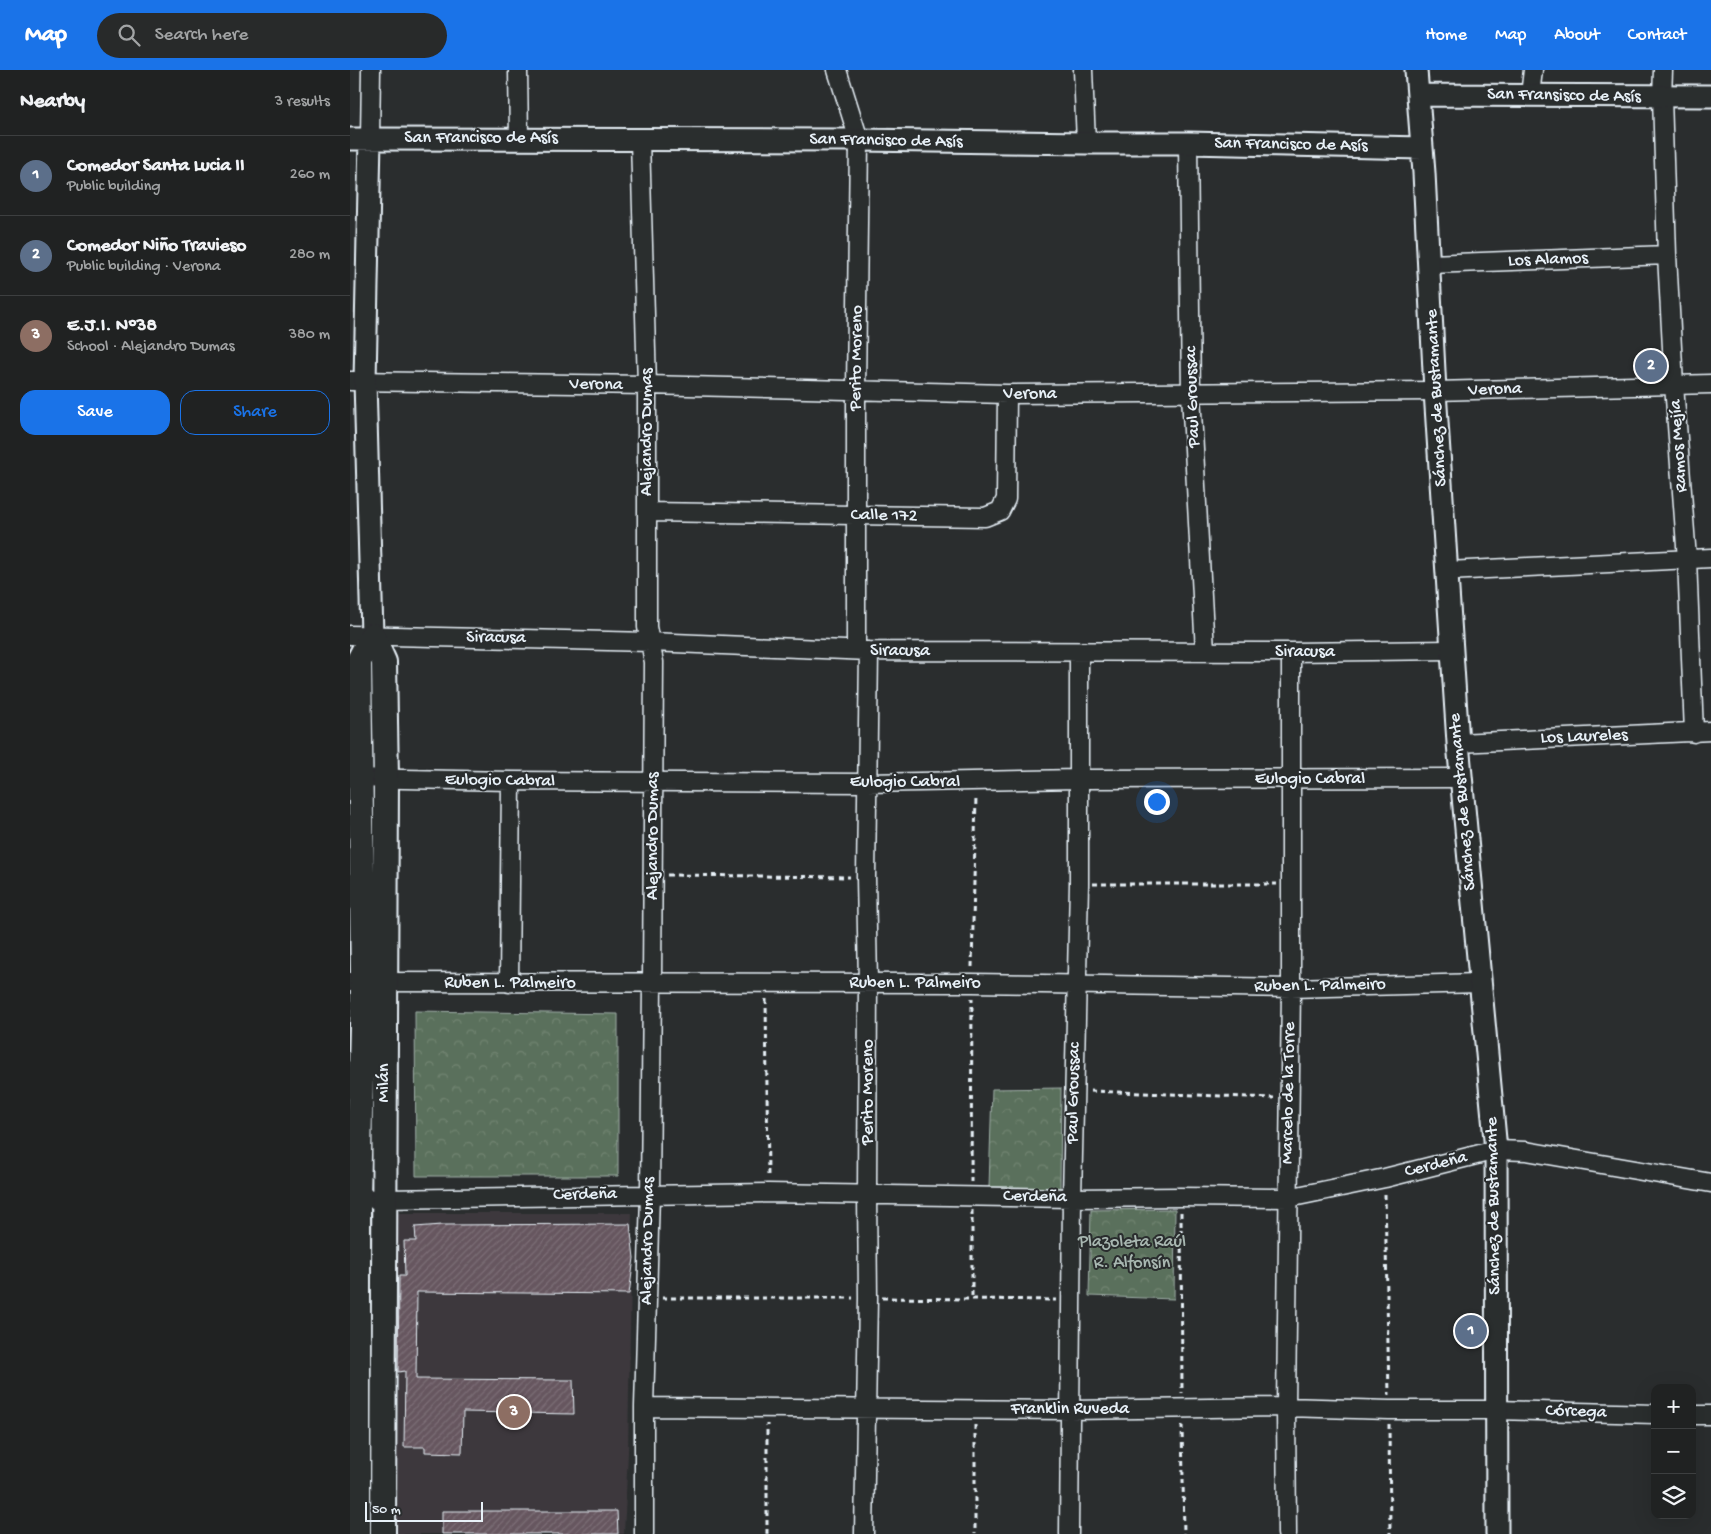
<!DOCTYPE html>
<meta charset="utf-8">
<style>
body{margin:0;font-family:"Gochi Hand",sans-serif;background:#282a2a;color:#f1f3f6}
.controls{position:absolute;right:15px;bottom:15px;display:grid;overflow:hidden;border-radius:10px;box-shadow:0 5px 20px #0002}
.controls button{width:45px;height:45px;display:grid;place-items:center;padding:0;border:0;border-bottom:1px solid #3d3f40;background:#202222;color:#f1f3f6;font:25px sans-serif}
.scale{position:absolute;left:15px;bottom:12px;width:118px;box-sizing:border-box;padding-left:5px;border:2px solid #e8f1f8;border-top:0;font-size:14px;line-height:18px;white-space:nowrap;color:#e8f1f8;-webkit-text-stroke:4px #2a2d2e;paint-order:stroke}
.you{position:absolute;left:806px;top:731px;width:18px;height:18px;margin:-12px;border:4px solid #fff;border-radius:50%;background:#1a73e8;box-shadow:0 0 0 8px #1a73e833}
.badge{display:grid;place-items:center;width:32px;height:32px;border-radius:50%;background:#1a73e8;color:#fff;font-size:16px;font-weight:700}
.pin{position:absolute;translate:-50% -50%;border:2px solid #fff;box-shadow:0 1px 5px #0006}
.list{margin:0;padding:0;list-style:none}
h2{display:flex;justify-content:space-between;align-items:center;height:65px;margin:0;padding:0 20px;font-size:21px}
h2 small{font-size:16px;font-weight:400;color:#a2a4a5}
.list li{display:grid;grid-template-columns:32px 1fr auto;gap:15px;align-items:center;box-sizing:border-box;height:80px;padding:0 20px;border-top:1px solid #3d3f40}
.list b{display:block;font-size:19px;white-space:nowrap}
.list p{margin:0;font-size:16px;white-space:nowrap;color:#a2a4a5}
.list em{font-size:16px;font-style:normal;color:#a2a4a5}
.actions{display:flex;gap:10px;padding:15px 20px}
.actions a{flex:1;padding:11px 0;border:1px solid #1a73e8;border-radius:15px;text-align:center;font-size:18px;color:#1a73e8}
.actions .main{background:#1a73e8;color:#fff}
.icon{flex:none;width:28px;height:28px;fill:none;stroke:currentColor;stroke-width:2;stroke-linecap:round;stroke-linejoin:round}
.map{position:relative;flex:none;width:1361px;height:1464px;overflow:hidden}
header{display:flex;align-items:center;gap:30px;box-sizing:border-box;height:70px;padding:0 25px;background:#1a73e8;color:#fff}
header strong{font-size:24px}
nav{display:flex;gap:28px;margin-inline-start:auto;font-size:18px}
.search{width:350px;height:45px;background:#282a2a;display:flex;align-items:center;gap:12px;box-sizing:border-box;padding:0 18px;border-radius:28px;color:#a2a4a5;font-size:19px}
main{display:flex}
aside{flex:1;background:#202222}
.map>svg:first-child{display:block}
.built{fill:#3c393d}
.park{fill:url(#park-crowns);stroke:#a1b0aa}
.building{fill:url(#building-hatch);stroke:#e8f1f8}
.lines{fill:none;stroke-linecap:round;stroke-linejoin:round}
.minor-casing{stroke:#e8f1f8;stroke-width:21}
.tertiary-casing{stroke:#e8f1f8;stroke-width:25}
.secondary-casing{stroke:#e8f1f8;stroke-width:28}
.path{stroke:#e8f1f8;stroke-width:3;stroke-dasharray:5 4;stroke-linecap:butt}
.minor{stroke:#2a2d2e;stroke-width:18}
.tertiary{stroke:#2a2d2e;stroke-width:21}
.secondary{stroke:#2a2d2e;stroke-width:24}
.labels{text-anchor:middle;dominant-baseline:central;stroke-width:4;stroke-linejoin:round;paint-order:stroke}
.street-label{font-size:18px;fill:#e8f1f8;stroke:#2a2d2e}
.park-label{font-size:18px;fill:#a8b7b1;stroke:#2a2d2e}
</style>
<header>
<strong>Map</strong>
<div class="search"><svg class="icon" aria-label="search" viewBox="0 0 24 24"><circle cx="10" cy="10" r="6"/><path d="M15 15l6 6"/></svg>Search here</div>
<nav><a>Home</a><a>Map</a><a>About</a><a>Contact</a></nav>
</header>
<main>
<aside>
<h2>Nearby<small>3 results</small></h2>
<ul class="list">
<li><span class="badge" style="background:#5c6f8a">1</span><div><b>Comedor Santa Lucia II</b><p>Public building</p></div><em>260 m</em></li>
<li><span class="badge" style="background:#5c6f8a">2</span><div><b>Comedor Niño Travieso</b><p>Public building · Verona</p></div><em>280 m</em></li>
<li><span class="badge" style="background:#8d6e63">3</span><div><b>E.J.I. Nº38</b><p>School · Alejandro Dumas</p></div><em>380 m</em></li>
</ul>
<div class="actions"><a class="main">Save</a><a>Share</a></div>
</aside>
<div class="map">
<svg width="1361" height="1464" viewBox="0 0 1361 1464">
<defs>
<pattern id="park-crowns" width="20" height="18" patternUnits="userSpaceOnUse" patternTransform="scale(1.25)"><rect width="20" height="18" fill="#5a705b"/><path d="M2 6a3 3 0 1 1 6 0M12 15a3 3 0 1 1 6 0" fill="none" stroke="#728573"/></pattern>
<pattern id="building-hatch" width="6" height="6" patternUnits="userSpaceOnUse" patternTransform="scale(1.25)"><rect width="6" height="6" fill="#66565f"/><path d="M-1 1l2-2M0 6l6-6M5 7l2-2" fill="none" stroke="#7c6f77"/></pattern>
</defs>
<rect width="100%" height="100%" fill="#2a2d2e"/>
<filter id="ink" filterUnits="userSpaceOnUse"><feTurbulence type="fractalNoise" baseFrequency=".02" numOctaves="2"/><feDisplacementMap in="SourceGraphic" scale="10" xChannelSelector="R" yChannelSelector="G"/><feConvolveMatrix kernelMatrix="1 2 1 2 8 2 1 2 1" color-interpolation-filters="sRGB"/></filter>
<g filter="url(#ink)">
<path class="built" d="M46,1143H282L278,1383L274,1464H47L48,1302Z"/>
<path class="park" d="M65,941L268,944V1106H66Z
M711,1018L710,1118L639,1117L642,1019Z
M825,1139L824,1229L739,1226L741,1140Z"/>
<path class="building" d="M280,1154L284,1188L279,1224L67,1222L66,1309L223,1310L224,1344L113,1342L112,1383L75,1382V1377H54L55,1301L48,1302L49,1206H55L54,1171H66L65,1157L92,1155Z
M92,1441H267L268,1464H92Z"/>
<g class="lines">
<g class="minor-casing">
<path id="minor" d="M168,0L169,69
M487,0L509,70L506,321V580
M733,0L736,73
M1313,0L1312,27L1317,185L1324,315L1337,489L1344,663
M1180,25L1183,0
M20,68L21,0
M290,70L297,315V557L304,592L302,913L300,1124L294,1337V1464
M838,73L841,324L855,581
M1080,194L1317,185
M0,311L297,315L657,324L1085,321L1361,314
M297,442L635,447L650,441L656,429L657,324
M1098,501L1361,488
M0,565L300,572L519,581L941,582L1101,580
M1108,673L1361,661
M0,708L161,711L517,713L729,709L1111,708
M0,912L622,913L941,918L1130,913
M159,913L161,711
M0,1128L34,1129L418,1123L722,1128L830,1127L938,1128L1035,1108L1146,1080L1176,1081L1361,1113
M294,1337L720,1340L936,1337L1039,1340H1147L1305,1344
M1342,1345H1361
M514,1464L518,1228L517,1124L518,913L516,807L519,581
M719,1464L722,1128L729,814V582
M937,1464L936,1337L941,918V582"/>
</g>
<g class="tertiary-casing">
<path id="tertiary" d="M1066,0L1074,103L1085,321L1108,673L1146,1080L1147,1464
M1068,25L1361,26
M20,68L15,311L22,565
M0,69L509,70L736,73H838L1072,78"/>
</g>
<g class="secondary-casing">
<path id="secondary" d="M22,565L34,592L36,709L33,1464
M8,1464V1128L13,912L9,590L22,565"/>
</g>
<path class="path" d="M317,805L500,807
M743,814H927
M622,897L626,726
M416,929L418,1107
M740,1021L924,1028
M621,1112L622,928
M1035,1124L1039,1325
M622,1140V1230
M831,1142L832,1323
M312,1228H503
M532,1228L706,1230
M1039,1354L1040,1464
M625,1355V1464
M832,1355L834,1464
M417,1464V1354"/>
<use href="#minor" class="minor"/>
<use href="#tertiary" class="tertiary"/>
<use href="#secondary" class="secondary"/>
</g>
</g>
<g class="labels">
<g class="street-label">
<text transform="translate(1214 26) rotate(1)">San Fransisco de Asís</text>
<text x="131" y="68">San Francisco de Asís</text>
<text transform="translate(536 71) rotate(1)">San Francisco de Asís</text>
<text transform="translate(941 75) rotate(1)">San Francisco de Asís</text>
<text transform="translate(1198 190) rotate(-2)">Los Alamos</text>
<text transform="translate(507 288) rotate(-89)">Perito Moreno</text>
<text transform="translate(246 315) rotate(1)">Verona</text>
<text transform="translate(1145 320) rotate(-2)">Verona</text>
<text x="680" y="324">Verona</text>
<text transform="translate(843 327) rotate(-92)">Paul Groussac</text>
<text transform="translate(1087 328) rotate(-93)">Sánchez de Bustamante</text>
<text transform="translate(297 362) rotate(-90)">Alejandro Dumas</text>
<text transform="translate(1329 376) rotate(-94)">Ramos Mejía</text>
<text transform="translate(534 446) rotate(1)">Calle 172</text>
<text transform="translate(146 568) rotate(1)">Siracusa</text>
<text x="550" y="581">Siracusa</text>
<text x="955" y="582">Siracusa</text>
<text transform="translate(1234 667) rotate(-2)">Los Laureles</text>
<text x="960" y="709">Eulogio Cabral</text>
<text transform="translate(150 711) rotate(1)">Eulogio Cabral</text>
<text x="555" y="712">Eulogio Cabral</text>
<text transform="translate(1113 732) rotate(-95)">Sánchez de Bustamante</text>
<text transform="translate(303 766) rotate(-90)">Alejandro Dumas</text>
<text x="160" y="913">Ruben L. Palmeiro</text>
<text x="565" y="913">Ruben L. Palmeiro</text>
<text transform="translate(970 916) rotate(-1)">Ruben L. Palmeiro</text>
<text transform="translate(34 1013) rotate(-90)">Milán</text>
<text transform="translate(518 1022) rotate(-90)">Perito Moreno</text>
<text transform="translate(724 1023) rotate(-89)">Paul Groussac</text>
<text transform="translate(939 1023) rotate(-89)">Marcelo de la Torre</text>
<text transform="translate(1086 1095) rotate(-14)">Cerdeña</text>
<text transform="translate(235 1125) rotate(-1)">Cerdeña</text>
<text transform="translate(685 1127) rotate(1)">Cerdeña</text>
<text transform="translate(1144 1136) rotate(-91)">Sánchez de Bustamante</text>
<text transform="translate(298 1171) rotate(-89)">Alejandro Dumas</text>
<text x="720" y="1339">Franklin Ruveda</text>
<text transform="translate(1226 1342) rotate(2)">Córcega</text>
</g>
<g class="park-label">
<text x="782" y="1172">Plazoleta Raúl<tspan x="782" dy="21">R. Alfonsín</tspan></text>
</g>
</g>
</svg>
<div class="controls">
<button>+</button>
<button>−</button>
<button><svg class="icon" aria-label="layers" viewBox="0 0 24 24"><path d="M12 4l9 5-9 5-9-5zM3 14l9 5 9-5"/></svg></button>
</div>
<div class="scale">50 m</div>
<div class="you"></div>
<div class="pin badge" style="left:1121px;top:1261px;background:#5c6f8a">1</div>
<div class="pin badge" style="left:1301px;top:296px;background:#5c6f8a">2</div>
<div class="pin badge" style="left:164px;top:1342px;background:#8d6e63">3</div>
</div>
</main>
